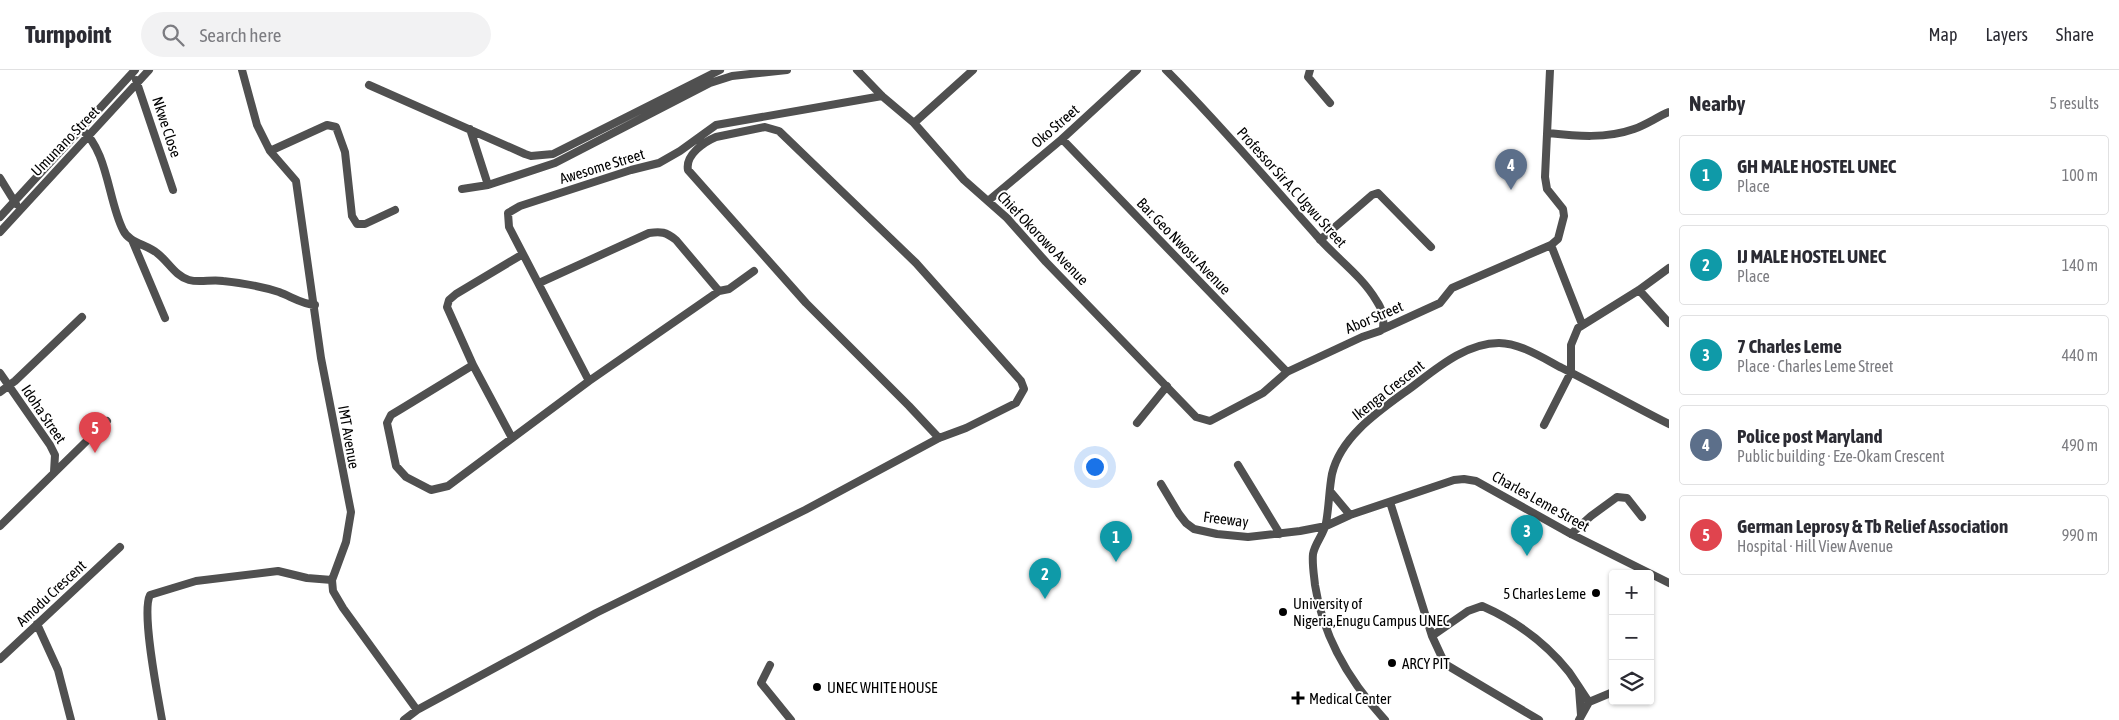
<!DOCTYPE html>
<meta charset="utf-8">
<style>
body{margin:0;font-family:"Asap Condensed",sans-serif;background:#f2f2f3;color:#2b2b33}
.controls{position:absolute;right:15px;bottom:15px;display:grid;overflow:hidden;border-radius:5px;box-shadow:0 1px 4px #0004}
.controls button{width:45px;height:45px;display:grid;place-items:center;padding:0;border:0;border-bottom:1px solid #e1e1e2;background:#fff;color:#2b2b33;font:25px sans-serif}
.you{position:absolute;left:1094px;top:396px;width:18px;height:18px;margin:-12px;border:4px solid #fff;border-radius:50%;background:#1a73e8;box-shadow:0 0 0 8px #1a73e833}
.badge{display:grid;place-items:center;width:32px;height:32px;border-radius:50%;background:#000;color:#fff;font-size:16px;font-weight:700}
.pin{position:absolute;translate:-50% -41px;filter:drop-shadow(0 1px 2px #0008)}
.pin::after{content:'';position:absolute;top:26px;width:18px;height:15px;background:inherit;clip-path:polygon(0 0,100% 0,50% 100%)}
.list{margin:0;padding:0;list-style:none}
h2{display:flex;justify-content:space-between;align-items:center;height:65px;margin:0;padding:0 20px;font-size:21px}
h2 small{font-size:16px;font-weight:400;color:#7c7c81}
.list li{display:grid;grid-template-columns:32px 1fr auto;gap:15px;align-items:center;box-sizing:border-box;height:80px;margin:0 10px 10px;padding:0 10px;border:1px solid #e1e1e2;border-radius:5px}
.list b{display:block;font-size:19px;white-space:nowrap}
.list p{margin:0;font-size:16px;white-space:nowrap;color:#7c7c81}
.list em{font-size:16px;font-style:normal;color:#7c7c81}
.icon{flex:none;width:28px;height:28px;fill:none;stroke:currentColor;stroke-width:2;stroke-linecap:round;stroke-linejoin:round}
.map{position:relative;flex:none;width:1669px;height:650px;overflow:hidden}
header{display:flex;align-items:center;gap:30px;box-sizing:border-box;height:70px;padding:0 25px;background:#fff;border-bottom:1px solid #e1e1e2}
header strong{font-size:24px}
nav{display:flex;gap:28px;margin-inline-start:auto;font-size:18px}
.search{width:350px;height:45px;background:#f2f2f3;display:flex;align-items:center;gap:12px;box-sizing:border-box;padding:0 18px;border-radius:28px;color:#7c7c81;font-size:19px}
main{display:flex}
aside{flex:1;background:#fff}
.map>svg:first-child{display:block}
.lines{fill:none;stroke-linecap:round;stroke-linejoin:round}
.minor{stroke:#505050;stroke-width:8}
.poi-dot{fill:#000;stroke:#fff;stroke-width:2}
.labels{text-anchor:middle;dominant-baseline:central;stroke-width:4;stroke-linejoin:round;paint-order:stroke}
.street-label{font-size:15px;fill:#000;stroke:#fff}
.poi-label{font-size:15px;fill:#000;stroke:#fff;text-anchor:start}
</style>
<header>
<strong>Turnpoint</strong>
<div class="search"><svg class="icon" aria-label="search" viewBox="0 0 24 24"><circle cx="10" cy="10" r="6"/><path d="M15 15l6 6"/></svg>Search here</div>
<nav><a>Map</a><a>Layers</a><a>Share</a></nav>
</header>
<main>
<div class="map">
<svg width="1669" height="650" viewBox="0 0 1669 650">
<rect width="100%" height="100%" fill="#fff"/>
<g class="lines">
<path class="minor" d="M242,0L257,55L270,81L327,55L336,57L345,82L352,146L357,154H365L395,140
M857,0L882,26L914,53L964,110L1007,148L1046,192L1196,347L1210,351L1263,323L1287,302L1362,267L1380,261L1383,259L1440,233L1452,218L1551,175L1558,169L1564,146L1563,139L1547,119L1545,107L1550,0
M1166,0C1219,53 1267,110 1317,166C1336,188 1361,205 1376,230C1383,240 1384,247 1383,259
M1310,0L1308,7L1330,33
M136,10L173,120
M369,15L525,84L531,86L553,84L720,0
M914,53L973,0
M81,59C108,80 108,131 123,160C129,173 146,174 157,183C168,191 175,206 189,210C200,213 212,209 223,211C242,213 261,216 279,222C292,227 302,234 315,235
M470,59L488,115
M1548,63C1576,66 1606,69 1634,59C1646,55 1657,47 1669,42
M1062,69L1287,302
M270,81L296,111L321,288L351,442L346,472L332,510L333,521L343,538L417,640
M0,108L16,134
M462,119L488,115L555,93L710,13L732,6L787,0
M988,131L1062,69L1137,0
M0,147L135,0
M0,162L149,0
M132,170L165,248
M1320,170L1372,125L1378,123L1431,177
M1551,175L1582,254
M539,213L649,163C661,161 666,162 676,170L719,221
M1639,220L1669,253
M473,295L401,339L391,345L387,353L396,396L406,407L431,420L448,416L589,311L719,221L729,219L754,201
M0,303L50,375L55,385L54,402
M589,311L509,157L508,143L520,136L631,100L659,93L680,81L716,55L882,26
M0,322L15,311L82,247
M1137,353L1167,316
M1544,355L1571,302V275L1578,258L1639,220L1669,198
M512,368L473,295L447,237L449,230L456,224L523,184
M1238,395L1280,464
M1161,414L1179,444L1186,453L1194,459L1217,464L1248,467L1300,461L1326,456L1350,445L1454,410L1464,409L1476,411L1571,464L1669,513
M1330,421L1350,445
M1390,432L1432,566L1445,594L1539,650
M0,456L107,351
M1571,464L1591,446L1617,427L1627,428L1642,447
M37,554L58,600L71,650
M1432,566L1468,541L1482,536C1516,551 1546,573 1569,602C1576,612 1582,622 1589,632
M0,589L120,477
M770,595L761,613L791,650
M1579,619L1581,645
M162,650C158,627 141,542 150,525L196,511L278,501L307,508L332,510
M404,650L417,640L596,543L805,440L939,368L966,358L1016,333L1024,319L1021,311L916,193L779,61L765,57L716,67C704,72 685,85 688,100L806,233L909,336L939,368
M1385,650C1349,611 1323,568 1315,515C1314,505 1312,494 1313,484C1315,473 1324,464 1326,453C1329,437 1329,420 1332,404C1341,365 1382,339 1412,317C1437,298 1466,273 1499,273C1520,273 1543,288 1562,298C1598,316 1633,336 1669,354
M1579,650L1589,632L1613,622"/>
</g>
<g class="poi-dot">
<circle cx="1596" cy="523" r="5"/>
<circle cx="1283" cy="542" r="5"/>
<circle cx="1392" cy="593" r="5"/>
<circle cx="817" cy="617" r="5"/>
<path d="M1295.5 620.5h5v5h5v5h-5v5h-5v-5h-5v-5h5z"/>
</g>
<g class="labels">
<g class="street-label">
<text transform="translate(1055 56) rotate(-41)">Oko Street</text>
<text transform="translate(167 57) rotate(72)">Nkwe Close</text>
<text transform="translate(65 71) rotate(-46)">Umunano Street</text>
<text transform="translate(602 96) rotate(-17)">Awesome Street</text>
<text transform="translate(1292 117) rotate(48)">Professor Sir A.C Ugwu Street</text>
<text transform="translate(1043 168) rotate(46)">Chief Okorowo Avenue</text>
<text transform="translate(1184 176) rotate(46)">Bar. Geo Nwosu Avenue</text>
<text transform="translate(1374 247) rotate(-23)">Abor Street</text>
<text transform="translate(1388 320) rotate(-38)">Ikenga Crescent</text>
<text transform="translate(44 344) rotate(56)">Idoha Street</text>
<text transform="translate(349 367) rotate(80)">IMT Avenue</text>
<text transform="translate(1541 431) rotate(29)">Charles Leme Street</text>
<text transform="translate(1226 449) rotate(7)">Freeway</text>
<text transform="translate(51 523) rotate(-43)">Amodu Crescent</text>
</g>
<g class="poi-label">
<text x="1586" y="523" text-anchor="end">5 Charles Leme</text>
<text x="1293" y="533">University of<tspan x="1293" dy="17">Nigeria,Enugu Campus UNEC</tspan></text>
<text x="1402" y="593">ARCY PIT</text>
<text x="827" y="617">UNEC WHITE HOUSE</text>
<text x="1309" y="628">Medical Center</text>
</g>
</g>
</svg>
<div class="controls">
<button>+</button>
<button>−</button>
<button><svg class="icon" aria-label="layers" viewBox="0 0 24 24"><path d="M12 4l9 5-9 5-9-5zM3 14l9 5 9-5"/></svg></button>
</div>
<div class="you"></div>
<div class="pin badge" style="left:1116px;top:492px;background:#0f9aa8">1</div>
<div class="pin badge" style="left:1045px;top:529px;background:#0f9aa8">2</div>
<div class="pin badge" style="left:1527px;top:486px;background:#0f9aa8">3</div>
<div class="pin badge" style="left:1511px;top:120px;background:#5c6f8a">4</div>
<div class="pin badge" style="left:95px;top:383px;background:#e0444e">5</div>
</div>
<aside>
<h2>Nearby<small>5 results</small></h2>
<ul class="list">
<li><span class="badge" style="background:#0f9aa8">1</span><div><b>GH MALE HOSTEL UNEC</b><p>Place</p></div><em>100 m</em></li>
<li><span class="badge" style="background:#0f9aa8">2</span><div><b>IJ MALE HOSTEL UNEC</b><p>Place</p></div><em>140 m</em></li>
<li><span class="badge" style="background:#0f9aa8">3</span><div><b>7 Charles Leme</b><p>Place · Charles Leme Street</p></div><em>440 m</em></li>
<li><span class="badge" style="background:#5c6f8a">4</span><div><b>Police post Maryland</b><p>Public building · Eze-Okam Crescent</p></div><em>490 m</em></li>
<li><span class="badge" style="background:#e0444e">5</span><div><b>German Leprosy &amp; Tb Relief Association</b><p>Hospital · Hill View Avenue</p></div><em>990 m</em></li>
</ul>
</aside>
</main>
